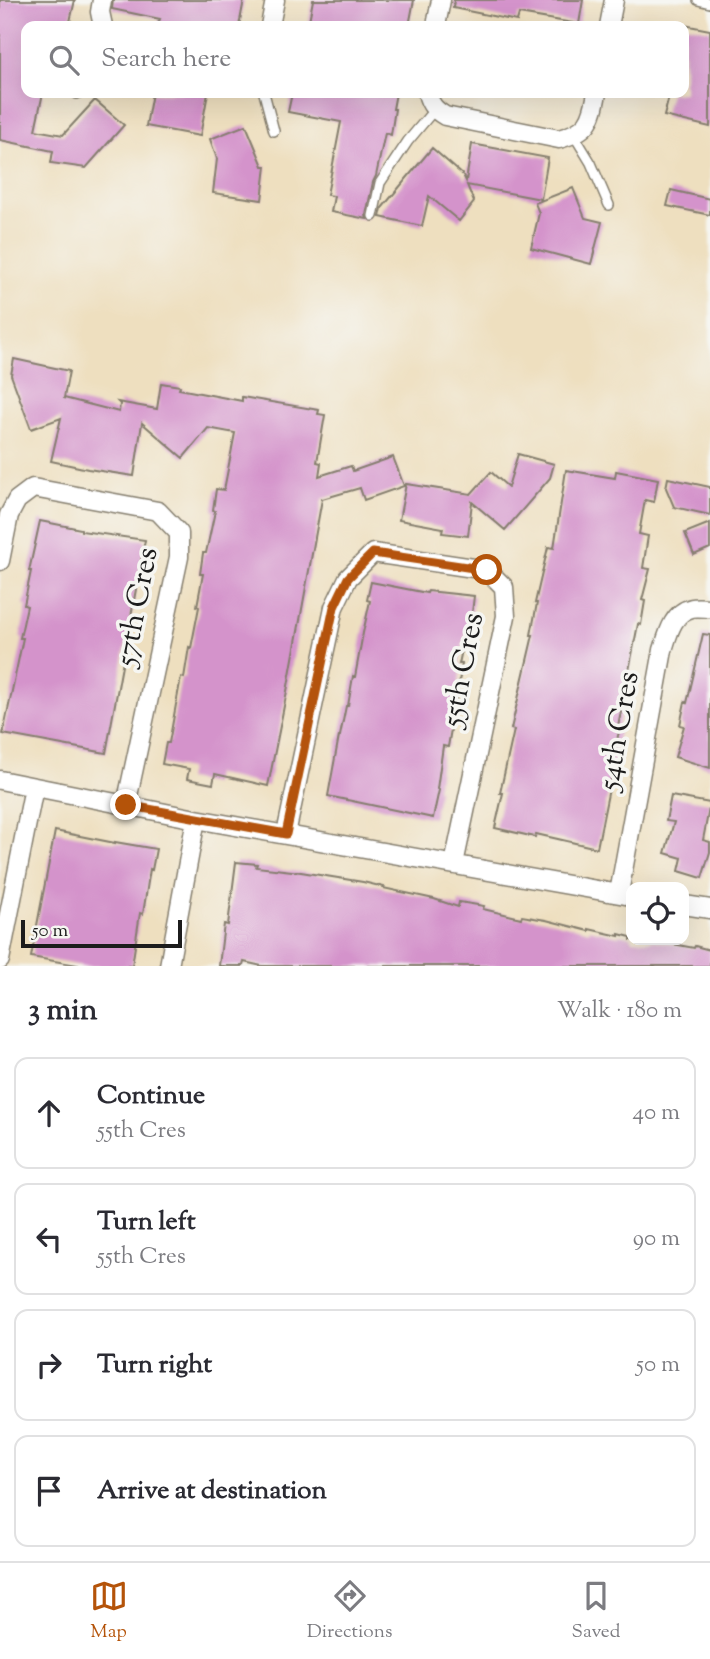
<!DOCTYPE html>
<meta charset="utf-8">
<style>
body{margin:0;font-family:"Sorts Mill Goudy",serif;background:#f7f7f7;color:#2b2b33}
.controls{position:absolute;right:21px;bottom:21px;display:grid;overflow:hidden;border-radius:14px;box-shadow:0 7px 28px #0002}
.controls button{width:63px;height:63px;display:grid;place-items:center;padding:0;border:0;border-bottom:2px solid #e1e1e2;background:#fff;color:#2b2b33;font:35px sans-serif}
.scale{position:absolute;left:21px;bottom:18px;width:161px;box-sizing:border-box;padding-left:7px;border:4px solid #1c1c1c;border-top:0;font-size:19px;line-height:24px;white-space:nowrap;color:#1c1c1c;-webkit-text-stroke:5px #f6f6f2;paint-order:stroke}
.stop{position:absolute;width:21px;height:21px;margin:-16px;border:5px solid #b45309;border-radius:50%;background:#fff}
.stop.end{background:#b45309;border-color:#fff;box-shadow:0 2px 7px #0008}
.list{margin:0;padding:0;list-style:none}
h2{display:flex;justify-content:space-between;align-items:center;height:91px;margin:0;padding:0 28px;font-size:30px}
h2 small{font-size:23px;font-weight:400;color:#7c7c81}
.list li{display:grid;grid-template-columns:46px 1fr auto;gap:21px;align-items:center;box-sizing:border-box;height:112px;margin:0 14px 14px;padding:0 14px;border:2px solid #e1e1e2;border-radius:14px}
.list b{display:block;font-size:26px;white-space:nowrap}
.list p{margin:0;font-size:23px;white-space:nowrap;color:#7c7c81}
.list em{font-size:23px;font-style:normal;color:#7c7c81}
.icon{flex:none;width:38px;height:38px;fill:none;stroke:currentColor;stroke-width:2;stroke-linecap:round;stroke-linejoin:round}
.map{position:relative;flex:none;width:710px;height:966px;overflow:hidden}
.search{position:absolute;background:#fff;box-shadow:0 7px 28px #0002;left:21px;right:21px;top:21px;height:77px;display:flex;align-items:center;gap:18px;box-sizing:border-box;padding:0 24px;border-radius:14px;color:#7c7c81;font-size:26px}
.sheet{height:595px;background:#fff}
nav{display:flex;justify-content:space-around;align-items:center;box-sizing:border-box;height:98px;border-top:2px solid #e1e1e2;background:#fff;font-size:19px;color:#7c7c81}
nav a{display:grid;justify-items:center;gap:4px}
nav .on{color:#b45309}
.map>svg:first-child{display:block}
.building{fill:#d493cb}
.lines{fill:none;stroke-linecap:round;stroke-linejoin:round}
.lane-casing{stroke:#857e6e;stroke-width:12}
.street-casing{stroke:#857e6e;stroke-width:21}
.lane{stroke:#fff;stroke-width:9}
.street{stroke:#fff;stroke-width:18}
.route{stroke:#b45309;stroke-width:9}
.labels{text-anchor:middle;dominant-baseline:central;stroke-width:7;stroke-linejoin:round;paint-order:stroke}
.street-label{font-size:30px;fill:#1c1c1c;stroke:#f6f6f2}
</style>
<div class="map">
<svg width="710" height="966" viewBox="0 0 710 966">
<rect width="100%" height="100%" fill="#f6f6f2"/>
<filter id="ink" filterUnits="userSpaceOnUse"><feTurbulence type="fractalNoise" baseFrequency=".0143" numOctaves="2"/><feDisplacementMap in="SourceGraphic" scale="14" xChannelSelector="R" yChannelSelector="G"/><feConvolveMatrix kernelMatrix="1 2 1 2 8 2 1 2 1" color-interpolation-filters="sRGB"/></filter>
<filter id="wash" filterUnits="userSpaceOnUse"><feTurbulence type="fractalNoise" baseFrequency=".00686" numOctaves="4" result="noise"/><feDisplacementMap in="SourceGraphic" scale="28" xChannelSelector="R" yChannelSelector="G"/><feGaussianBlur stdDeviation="1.57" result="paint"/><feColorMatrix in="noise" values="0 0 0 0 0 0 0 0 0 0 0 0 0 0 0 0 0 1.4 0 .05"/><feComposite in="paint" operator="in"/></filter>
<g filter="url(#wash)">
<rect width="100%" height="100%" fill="#eedfbf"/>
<g id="blocks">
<path class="building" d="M0,0H75L69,26H26V93H43L35,130L63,135L95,100L124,125L86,168L51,163L53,151L0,140Z
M113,0H244L239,26H157L160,19L112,9Z
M313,0H414L409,26H308Z
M454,0H583L579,24L519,14L517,21L453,8Z
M684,25L710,30V127L664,116L670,93H684Z
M152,93H208L200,136L146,126Z
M292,93H396L393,109H395L391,135L385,133L376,176L373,182L366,215L367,219L331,212L334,196L327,195L341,122L288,112Z
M246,125L263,166H266L262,200L213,193L217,159L210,139Z
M472,144L548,158L541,199L467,185L474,202L459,221L429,196L422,226L380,217L382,208L432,148L463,175L466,181Z
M573,188L585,218L602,222L591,264L531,248L539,213L535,203Z
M671,190L710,199V215L667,206Z
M14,359L69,371L64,398L119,412L120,404L118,402L157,409L161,383L180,386L179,389L242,401V397L319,410L318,414L325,415L317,462L321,463L319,476L351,466L353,471L393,457L404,486L364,500L360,488L322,499L288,686L268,786L215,774L213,784L187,779L189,769L162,764L166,743H169L181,677L184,678L189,647L191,648L199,607L197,606L203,574H200L203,553H206L215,511L213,510L216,489L224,490L235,433L208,428L183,458L142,423L134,476L88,469L51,461L61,418L31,429L11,375Z
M518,454L554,464L550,478L505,530L472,502L468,536L442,533L443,528L399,520L406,484L471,494L491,472L508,487Z
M566,470L615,478L616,471L658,479L654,502L645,500L639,534L648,536L643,568L650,569L642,600L645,601L641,625L638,624L618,727H620L613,758L615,759L597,848L536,834L535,837L495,828L503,793H500L514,730L511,729L533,635H531L537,603H535L548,547L554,548Z
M668,478L710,487V515L674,507L666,488Z
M40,521L81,529V531L145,540L106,753L3,734L23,638H20L27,606L24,605L31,571H29Z
M710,523V548L694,555L685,533Z
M371,582L427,593L428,591L474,596L471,621H468L459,664H462L448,747L443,746L437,789L439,790L433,818L328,796L339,736H340L346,706H348L353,676L355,677L363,633L370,601L367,600Z
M703,634L710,635V768L675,757L684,726L680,725L685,702L687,703Z
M671,796L710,803L703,840L710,842V852L702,878L679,871L682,858L665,853L674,822L666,821Z
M55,831L115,843V842L156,849L152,870L150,869L143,914L140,913L132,966H83L31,957Z
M236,862L257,864L256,867L301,872L363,882L384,887L383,888L434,899L458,907L459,902L484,906L483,909L521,918L522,916L546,920L589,931V929L619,936V934L631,937V940L651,941V940L694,948L695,946L710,950V966H262L244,962L243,966H219L224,924L228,925Z"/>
</g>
</g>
<g filter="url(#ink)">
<use href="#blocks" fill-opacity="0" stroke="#857e6e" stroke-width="2"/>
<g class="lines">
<g class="lane-casing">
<path id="lane" d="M698,0L710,3
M264,93L274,131
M77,94L78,93
M574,135L591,163L609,205
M373,216L380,183L408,141L434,110"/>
</g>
<g class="street-casing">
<path id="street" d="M102,0L100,12L103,26
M270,26L275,0
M436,26L441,0
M609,26L614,0
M427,93C430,105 435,110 445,116L559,139C588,131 592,121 597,93
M0,561L9,515L17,500L33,488L158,511L179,533V557L126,805
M0,780L196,819L631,896
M286,834L334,607L348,578L373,553L487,570L504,587L506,616L454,864
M619,893L663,650C668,634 673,612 692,608C697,607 705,608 710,608
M684,905L710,909
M0,960L34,787
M169,966L196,819"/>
</g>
<use href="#lane" class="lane"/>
<use href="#street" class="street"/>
</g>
</g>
<g class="lines" filter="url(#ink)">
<path class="route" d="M126,805L286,834L334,607L348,578L373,553L487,570"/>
</g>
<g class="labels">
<g class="street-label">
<text transform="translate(138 607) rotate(-79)">57th Cres</text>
<text transform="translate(464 670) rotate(-79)">55th Cres</text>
<text transform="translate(620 731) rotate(-80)">54th Cres</text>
</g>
</g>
</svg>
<div class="controls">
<button><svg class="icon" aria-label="locate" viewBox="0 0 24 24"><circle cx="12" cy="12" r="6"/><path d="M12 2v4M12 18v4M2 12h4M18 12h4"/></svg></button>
</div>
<div class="scale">50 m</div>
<div class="stop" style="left:487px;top:570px"></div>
<div class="stop end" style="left:126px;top:805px"></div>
<div class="search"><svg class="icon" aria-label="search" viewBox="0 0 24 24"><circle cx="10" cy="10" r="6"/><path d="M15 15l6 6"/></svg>Search here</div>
</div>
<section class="sheet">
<h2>3 min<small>Walk · 180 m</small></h2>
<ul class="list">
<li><svg class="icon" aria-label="ahead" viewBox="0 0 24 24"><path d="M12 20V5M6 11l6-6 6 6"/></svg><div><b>Continue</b><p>55th Cres</p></div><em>40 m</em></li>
<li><svg class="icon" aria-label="left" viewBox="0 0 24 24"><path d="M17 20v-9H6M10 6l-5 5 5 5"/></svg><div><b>Turn left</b><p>55th Cres</p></div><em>90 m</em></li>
<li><svg class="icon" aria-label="right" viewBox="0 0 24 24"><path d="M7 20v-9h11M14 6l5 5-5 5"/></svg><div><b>Turn right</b></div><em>50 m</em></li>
<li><svg class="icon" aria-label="arrive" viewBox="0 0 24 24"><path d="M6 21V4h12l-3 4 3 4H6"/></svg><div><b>Arrive at destination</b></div></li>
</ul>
</section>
<nav>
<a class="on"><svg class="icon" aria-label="map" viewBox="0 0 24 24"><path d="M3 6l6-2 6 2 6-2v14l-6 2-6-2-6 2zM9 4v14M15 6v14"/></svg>Map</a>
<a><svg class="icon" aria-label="directions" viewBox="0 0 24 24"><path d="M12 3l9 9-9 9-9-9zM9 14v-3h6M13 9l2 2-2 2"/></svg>Directions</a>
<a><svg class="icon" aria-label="saved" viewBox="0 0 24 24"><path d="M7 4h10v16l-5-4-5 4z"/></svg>Saved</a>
</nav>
